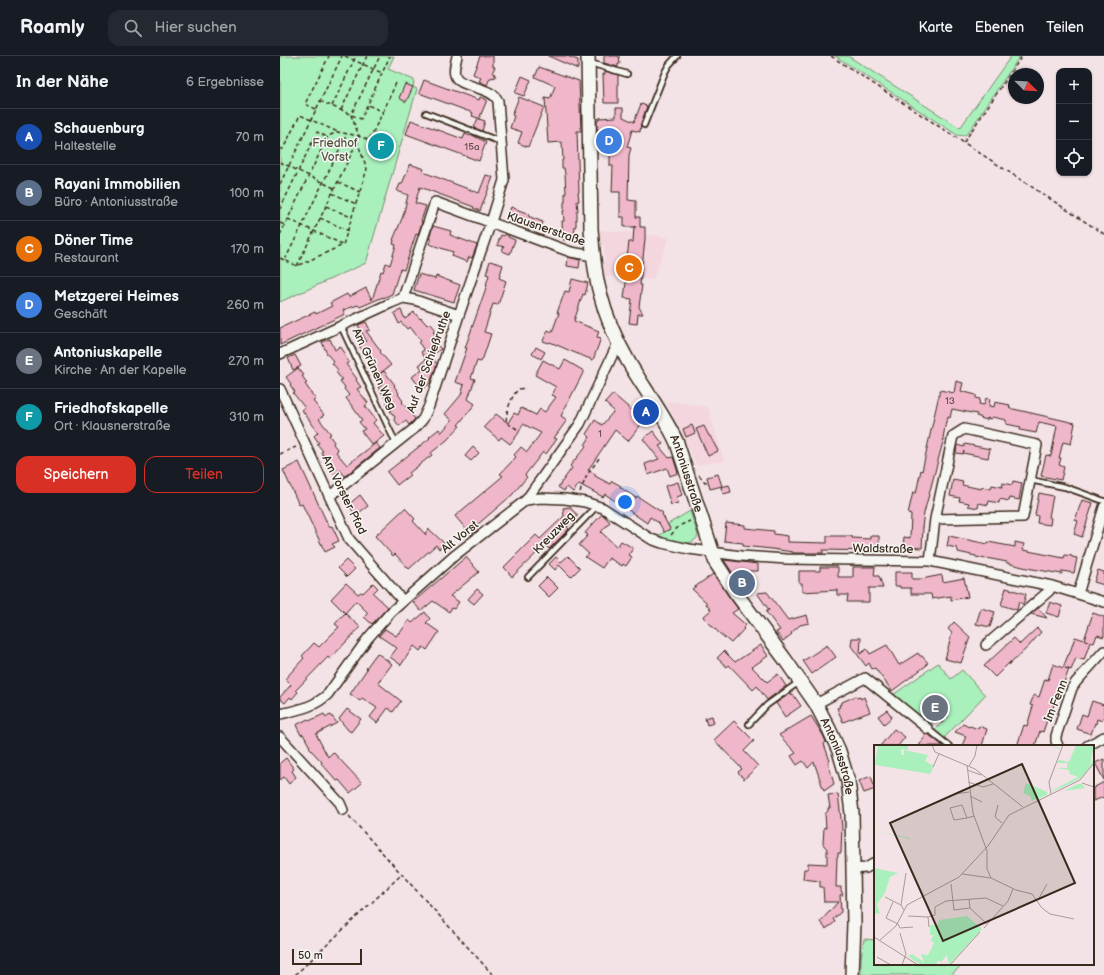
<!DOCTYPE html>
<html lang="de">
<meta charset="utf-8">
<style>
body{margin:0;font-family:"Balsamiq Sans",sans-serif;background:#242831;color:#f1f3f6}
.controls{position:absolute;right:12px;top:12px;display:grid;overflow:hidden;border-radius:8px;box-shadow:0 1px 3px #0004}
.controls button{width:36px;height:36px;display:grid;place-items:center;padding:0;border:0;border-bottom:1px solid #363941;background:#171b24;color:#f1f3f6;font:20px sans-serif}
.compass{position:absolute;left:728px;top:12px;width:36px;height:36px;border-radius:50%;background:#171b24;box-shadow:0 1px 3px #0004;rotate:114deg}
.scale{position:absolute;left:12px;bottom:10px;width:70px;box-sizing:border-box;padding-left:4px;border:2px solid #3b2a1e;border-top:0;font-size:11px;line-height:14px;white-space:nowrap;color:#3b2a1e;-webkit-text-stroke:3px #f6f6f2;paint-order:stroke}
.you{position:absolute;left:345px;top:446px;width:14px;height:14px;margin:-10px;border:3px solid #fff;border-radius:50%;background:#1a73e8;box-shadow:0 0 0 6px #1a73e833}
.badge{display:grid;place-items:center;width:26px;height:26px;border-radius:50%;background:#d93025;color:#fff;font-size:13px;font-weight:700}
.pin{position:absolute;translate:-50% -50%;border:2px solid #fff;box-shadow:0 1px 4px #0006}
.list{margin:0;padding:0;list-style:none}
h2{display:flex;justify-content:space-between;align-items:center;height:52px;margin:0;padding:0 16px;font-size:17px}
h2 small{font-size:13px;font-weight:400;color:#9ea1a6}
.list li{display:grid;grid-template-columns:26px 1fr auto;gap:12px;align-items:center;box-sizing:border-box;height:56px;padding:0 16px;border-top:1px solid #363941}
.list b{display:block;font-size:15px;white-space:nowrap}
.list p{margin:0;font-size:13px;white-space:nowrap;color:#9ea1a6}
.list em{font-size:13px;font-style:normal;color:#9ea1a6}
.actions{display:flex;gap:8px;padding:12px 16px}
.actions a{flex:1;padding:9px 0;border:1px solid #d93025;border-radius:12px;text-align:center;font-size:14px;color:#d93025}
.actions .main{background:#d93025;color:#fff}
.icon{flex:none;width:22px;height:22px;fill:none;stroke:currentColor;stroke-width:2;stroke-linecap:round;stroke-linejoin:round}
.map{position:relative;flex:none;width:824px;height:919px;overflow:hidden}
header{display:flex;align-items:center;gap:24px;box-sizing:border-box;height:56px;padding:0 20px;background:#171b24;border-bottom:1px solid #363941}
header strong{font-size:19px}
nav{display:flex;gap:22px;margin-inline-start:auto;font-size:14px}
.search{width:280px;height:36px;background:#242831;display:flex;align-items:center;gap:10px;box-sizing:border-box;padding:0 14px;border-radius:12px;color:#9ea1a6;font-size:15px}
main{display:flex}
aside{flex:1;background:#171b24}
.map>svg:first-child{display:block}
.built{fill:#f3d6de}
.green{fill:#a9f0bc;stroke:#728d6d}
.building{fill:#f0b7cb;stroke:#3b2a1e}
.lines{fill:none;stroke-linecap:round;stroke-linejoin:round}
.lane-casing{stroke:#3b2a1e;stroke-width:8}
.street-casing{stroke:#3b2a1e;stroke-width:12}
.secondary-casing{stroke:#3b2a1e;stroke-width:16}
.path{stroke:#3b2a1e;stroke-width:1.5;stroke-dasharray:4 3;stroke-linecap:butt}
.lane{stroke:#f6f6f2;stroke-width:4.5}
.street{stroke:#f6f6f2;stroke-width:9}
.secondary{stroke:#f6f6f2;stroke-width:13}
.labels{text-anchor:middle;dominant-baseline:central;stroke-width:3;stroke-linejoin:round;paint-order:stroke}
.number-label{font-size:10px;fill:#684d49}
.park-label{font-size:12px;fill:#51523e;stroke:#f6f6f2}
.street-label{font-size:12px;fill:#3b2a1e;stroke:#f6f6f2}
.inset-road{fill:none;stroke:#aa9996;stroke-width:1}
.view{fill:#3b2a1e;fill-opacity:0.15;stroke:#3b2a1e;stroke-width:2}
.inset-edge{fill:none;stroke:#3b2a1e;stroke-width:2}
</style>
<header>
<strong>Roamly</strong>
<div class="search"><svg class="icon" aria-label="search" viewBox="0 0 24 24"><circle cx="10" cy="10" r="6"/><path d="M15 15l6 6"/></svg>Hier suchen</div>
<nav><a>Karte</a><a>Ebenen</a><a>Teilen</a></nav>
</header>
<main>
<aside>
<h2>In der Nähe<small>6 Ergebnisse</small></h2>
<ul class="list">
<li><span class="badge" style="background:#1a4fb4">A</span><div><b>Schauenburg</b><p>Haltestelle</p></div><em>70 m</em></li>
<li><span class="badge" style="background:#5c6f8a">B</span><div><b>Rayani Immobilien</b><p>Büro · Antoniusstraße</p></div><em>100 m</em></li>
<li><span class="badge" style="background:#e8710a">C</span><div><b>Döner Time</b><p>Restaurant</p></div><em>170 m</em></li>
<li><span class="badge" style="background:#3f7fe0">D</span><div><b>Metzgerei Heimes</b><p>Geschäft</p></div><em>260 m</em></li>
<li><span class="badge" style="background:#6b7280">E</span><div><b>Antoniuskapelle</b><p>Kirche · An der Kapelle</p></div><em>270 m</em></li>
<li><span class="badge" style="background:#0f9aa8">F</span><div><b>Friedhofskapelle</b><p>Ort · Klausnerstraße</p></div><em>310 m</em></li>
</ul>
<div class="actions"><a class="main">Speichern</a><a>Teilen</a></div>
</aside>
<div class="map">
<svg width="824" height="919" viewBox="0 0 824 919">
<rect width="100%" height="100%" fill="#f4e3e6"/>
<filter id="ink" filterUnits="userSpaceOnUse"><feTurbulence type="fractalNoise" baseFrequency=".025" numOctaves="2"/><feDisplacementMap in="SourceGraphic" scale="8" xChannelSelector="R" yChannelSelector="G"/><feConvolveMatrix kernelMatrix="1 2 1 2 8 2 1 2 1" color-interpolation-filters="sRGB"/></filter>
<g filter="url(#ink)">
<path class="built" d="M320,174L365,178L389,182L373,223H343L325,220L323,207L325,205L324,189H321Z
M386,345L428,351L444,405L417,409Z"/>
<path class="green" d="M0,0H114L108,13L134,24L133,31L137,33L86,207L0,246Z
M555,0H568L680,72L731,0H740L688,77C684,80 681,80 677,79Z
M410,455L418,479C414,494 387,483 378,480L390,473L388,468Z
M658,607L671,623L682,614L705,639L664,682L655,674L662,667L660,664L667,656L651,641L643,649L657,662L650,670L613,639Z
M584,883L595,884V908H683L671,919H581V902Z"/>
<path class="building" d="M200,0H213V10L215,11L213,15L216,21L210,22L207,29L199,25L201,22L193,18Z
M268,0H287L298,4V13Z
M324,0H339L340,8H338V11L324,7Z
M259,11L299,25L301,75H297L299,136H298L299,145H297L298,155H297V164H296V170H295L294,183L283,184L282,165H284L283,155H284V146H285V137H286L285,118L284,112H282V104H283L282,86L268,87L265,42L270,43L275,30L255,21Z
M325,15L338,19V47H324L323,18H325Z
M242,20L251,24L244,40L235,37Z
M144,24L199,44L200,41L207,44L199,63L205,65L202,75L194,72L198,62L192,60L193,57L139,37Z
M125,28L133,31L126,46L119,42Z
M239,41L264,51L248,91L238,87L242,76L230,72L234,60L232,59Z
M361,48L367,50L361,68L360,76L352,74L347,91L351,92L349,99L348,144L356,145V161H360V171H365V183L360,229H362L359,251L363,258H358L357,268L349,267L352,243L344,242L347,219L345,218L349,186H353L354,171H356H344V161H340V136H332L333,110H330V91L324,88L323,74H317V65H318L319,62L336,61V52H343V61L354,66Z
M131,64L183,83L185,78L191,80L192,79L206,86L199,105L126,78Z
M94,78L107,84L110,92L105,93L100,102L90,97L93,90L90,88Z
M130,108L144,113L143,116L199,137L206,119L213,121L200,155L193,152L194,151L140,131L135,147L146,150L141,165L142,166L138,179L136,178L124,214L120,213L112,238L103,242V241L80,251L78,249L63,254L65,258L0,289V272L35,256L36,258L52,250L50,247L67,238L69,241L86,232L92,244L101,215L103,216L106,207L110,209L116,189L113,188L114,184H113L123,160L128,139L117,135L120,128H122Z
M231,151L249,158L248,160L263,166L260,174L245,168L246,166L228,159Z
M153,170L171,175L170,179L197,189L192,202L189,201L187,206L172,200L173,196L149,188L151,183H149Z
M226,178L228,179V181L235,184L230,198L222,195L224,191L217,189L221,179L224,180Z
M288,201L300,204L299,212L287,210Z
M210,205L223,209L219,222L226,225L218,249L213,248L204,276L211,278L203,302L201,306L197,305L191,322L195,323L188,343L195,348L178,369L180,370L167,384L151,397L152,399L129,417L130,419L117,429L107,416L150,382L149,381L159,373L161,377L172,364L165,358L181,339L184,329L175,326L187,292H185L207,229H206L209,219L206,218Z
M139,218L155,223L156,220L180,229L174,246L134,234Z
M292,223L308,227L305,239L303,238L294,265L319,275L317,281L321,282L313,304L293,296L270,286L269,287L263,285L268,274L272,276L279,257H277L285,235L289,236Z
M121,254L125,263L134,256L140,263L141,262L147,269L150,267L156,274L153,276L159,283L155,286L161,293L151,300L157,308L150,327L142,334L132,321L142,313L139,309L146,303L141,296L144,294L139,287L141,285L130,271L127,273L121,266L119,268L114,257Z
M86,266L90,274L86,275L101,295L100,296L111,309L99,318L89,304L90,303L79,290L86,285L78,269Z
M50,283L55,294L60,290L65,297L64,299L69,306L66,308L77,323L76,324L81,331L77,333L88,347L85,350L96,364L93,367L104,380L92,389L81,375L85,373L79,366L82,364L66,342L69,339L64,333L65,331L60,325L62,324L56,316L58,314L52,307L54,306L47,298L42,286Z
M256,291L265,296L261,303L252,298Z
M15,299L21,310L13,314L8,302Z
M263,304L280,313L285,304L304,315L281,360L287,364L274,382L277,383L266,398L263,396L245,419L247,421L232,439L197,469L200,472L191,479L175,460L223,420L220,418L236,401L234,399L241,391L247,396L261,377L243,368L238,378L230,388L221,381L219,384L204,371L216,358L228,367L234,357L238,359L241,352L256,359L260,353L265,356L276,341L272,339L276,331L255,319Z
M18,312L24,319L22,320L27,327L25,328L30,335V336L36,343L33,345L44,359L39,363L51,378L49,379L54,386L53,388L58,394L56,396L67,409L96,387L100,392L65,420L60,414L54,419L48,412L50,411L45,404L46,403L41,396L43,395L37,388L39,387L34,380L38,376L22,354L25,352L13,337L15,336L10,329L11,328L6,321Z
M104,315L115,329L114,330L119,337L118,338L123,345L122,346L135,363L129,369L126,365L119,370L114,363L115,361L110,355L112,354L106,347L108,346L98,331L102,329L96,321Z
M676,325L683,327L681,335L696,339V342L700,343L699,348L704,349L706,342L710,343L709,350L714,351L715,346L730,349L729,352L795,367L791,388L783,386L779,402H781L779,409L784,411L781,424L761,420L766,399L771,400L777,370L759,366L756,377L740,374L741,371L726,368V364L712,361L711,363L707,362V364L700,362V361L696,360L697,358L672,353L670,362L668,361L667,365H666L663,382H664L644,457L642,471H643L642,492L623,491L624,481L630,482L631,459L628,458L633,436L636,437L641,414L642,415L660,334L674,337Z
M333,338L356,358L355,359L363,366L348,385L335,374L308,414L315,418V420L330,428L332,425L341,430L340,431L356,442L357,440L383,457L382,458L390,473L384,476L379,467L370,461L367,467L325,438L323,441L299,428L293,436L287,431L284,435L278,431L292,412L290,410L306,390L305,389L310,381L306,378L315,364L322,369L334,355L325,347Z
M412,369L415,377L406,381L403,373Z
M424,370L429,380H430L438,395L428,400L416,373Z
M373,375L383,388L379,390L389,402L393,401L398,417L390,420L387,412L368,419L365,408L379,403L363,383Z
M685,388L710,393L708,402L683,397L684,395L683,398L676,397L677,389L684,391Z
M193,391L199,397L191,405L185,400Z
M19,406L49,471L52,470L59,485L52,488L55,491L45,496L22,448L19,449L3,414Z
M438,418L442,430L430,433L427,421Z
M673,424L683,426L682,429L701,433L702,431L711,433L712,429L722,431L723,427L732,429L733,425L742,427L739,444L730,442L729,445L720,443L719,447L709,445L708,449L699,447L698,452L688,450L689,447L679,445L680,442L670,440Z
M398,426L402,439L397,441L398,447L391,449L385,430Z
M449,429L451,436L443,438L441,431Z
M759,437L773,440L769,461L771,462L770,469L757,467L758,460L755,459Z
M80,439L88,450L76,459L68,449Z
M802,444L813,447L802,481L794,478L798,465L795,464Z
M291,451L292,454L298,459L287,471L289,473L269,493L265,489L232,521L224,511L256,479L260,483L284,460L283,452Z
M125,452L135,463L133,465L146,479L145,477L149,473L165,488L159,493L156,489L129,513L115,498L113,500L95,480Z
M322,458L330,466L321,476L337,491L341,485L353,492L349,499L352,501L346,510L343,508L342,510L329,502L322,512L305,501L309,498L299,489L308,479L305,477Z
M446,467L465,469V472L494,475V478L508,480V486L547,487V480H572V482L590,483V480H599V495L543,494V497H513V496L492,493L463,490V487L444,485Z
M669,480L708,488V486L735,491V486L744,488L743,494L784,502L785,499L792,500V501L797,502L794,517L782,515V518L747,512L727,507V506L706,502V503L696,501V500L678,496V494L677,493V492L667,490Z
M288,500L300,512L291,521L279,509L275,514L269,508L276,501L281,506Z
M186,501L199,516L170,540L179,546L174,553L172,552L169,556L153,545L141,555L133,546Z
M66,504L75,513L67,521L58,512Z
M444,504L478,508V515H467L476,529L465,536Z
M540,511H558V521H573V511H595L594,520H599L603,532H589V546H567L568,539H557V534L522,536V527H519V515H540Z
M818,514L824,516V529L814,526Z
M615,516H632V523H641L662,519L663,526L684,522L688,541L671,544V540L652,543L651,538H631V532H620V530H615Z
M433,518L458,553L452,557L466,569L463,572L464,573L451,587L439,577L423,561L431,554L426,548L427,547L412,533Z
M267,521L278,532L269,541L258,530Z
M66,527L78,538L81,536L83,537L93,527L98,532L93,537L108,551L92,568L84,561L88,557L76,545L65,557L51,543Z
M726,532L746,538L743,549L739,545L737,554L721,549Z
M197,533L203,538L194,548L188,543Z
M487,536L508,564L527,559L529,567L520,569L511,577L512,578L503,585L496,576L500,574L486,556L489,554L477,537Z
M770,546L782,550L779,561L766,557Z
M701,552L715,556L710,571L696,568Z
M758,552L767,562L751,558Z
M145,556L150,563L146,567L159,576L147,594L143,591L140,595L134,590L121,609L110,601L117,592L99,580L105,573L116,580L119,576L120,577L129,564L132,567Z
M65,557L80,571L50,603L48,601L16,634L18,636L12,643L10,641L5,647L0,643V641L11,629L5,623L24,602L22,600L34,587L39,591L59,571L55,568Z
M813,557L824,561V581L817,579L814,587L810,586L804,604L796,602L791,614L785,612L789,613L783,629L780,628L773,652H771L763,676L760,675L755,690H737L744,669L747,670L753,650L750,649L754,639L759,641L765,623L768,624L773,608L783,612L788,599H789L795,581L808,585L804,584Z
M674,566L690,581L681,607L665,603L672,577L668,573Z
M757,572L761,576L749,590L729,609L731,605L715,621L704,610L734,582L740,588Z
M572,582H581L580,598L587,593L590,598L607,589L619,609L638,597L640,600H642L648,607L646,608L647,609L612,635L595,612L592,613L589,607L586,610L571,590Z
M481,589L488,600L472,611L487,626L498,618L506,630L487,644L477,630L473,634L449,609L447,611L437,602L444,595L455,606Z
M547,589L556,601L532,618L523,605Z
M97,597L112,608L98,627L121,645L113,656L108,652L97,667L90,661L97,652L82,642L80,645L70,638L87,613L86,612Z
M511,637L512,639L513,638L521,650L505,661L496,647Z
M576,640L577,642L580,641L581,643L584,641L590,656L563,666L557,652L560,651L559,649L562,648V646Z
M651,641L667,656L668,661L662,667L643,649Z
M812,645L824,649V658L822,665L817,663L816,668L815,667L811,678L797,673L802,658L807,660Z
M67,653L81,663L71,676L68,674L59,663Z
M607,654L612,661L604,668L598,660Z
M44,658L46,661L51,659L57,667L36,678L48,701L53,696L82,727L70,737L59,724L57,725L41,707L42,706L29,692L30,691L23,678L21,679L16,669L28,663L29,665Z
M432,660L434,667L427,669L425,662Z
M531,660L543,679L546,686L544,688L550,705L548,706L554,728L544,735L534,706L528,712L523,705L517,709L511,700L516,697L499,679Z
M454,665L474,685L464,695L478,710L464,723L458,716L462,713L434,684Z
M683,668L689,671L690,670L698,673L699,670L707,673L702,690H682L686,680L675,676Z
M614,673L625,681L618,690H600Z
M646,678L649,679L653,682L663,690H639Z
M6,702L14,713L12,715L16,721L9,728L4,721L0,724V707Z
M824,703V724L815,707Z
M591,720L595,733L584,737L579,725Z
M824,726V741L813,745V732Z
M558,738L562,770L561,797H558V801H557L556,831H561V834L563,839H560L561,856L553,863L555,866L549,871H548L546,873L540,866L558,846H544L543,831H540V825L523,823L524,813H528V807L547,808V793L543,788L544,771L546,772L545,758L548,755V752H550L548,739Z"/>
<g class="lines">
<g class="lane-casing">
<path id="lane" d="M310,7L347,18
M146,57L221,86
M364,69L385,16L389,9L397,0
M61,270L112,379L117,387
M750,424L785,431L824,445
M248,521L317,450
M469,668L487,649L519,626
M648,673L669,690"/>
</g>
<g class="street-casing">
<path id="street" d="M123,242L155,146L291,196L313,200
M0,298L111,247L123,242L135,244L179,259
M0,333L69,483L123,545
M50,440L135,372L143,363L149,350L179,259L211,166L224,124L218,45C212,30 178,32 175,19C173,13 176,6 177,0
M246,444L260,442L285,443L305,446L323,452L371,483L382,487L409,493L461,500L506,503L650,505L772,530L824,546
M650,505L655,463L673,380L684,373L757,389L743,461L655,463
M798,538L824,451
M706,589L769,535L772,530
M536,648L585,622L648,673
M0,658C17,654 35,651 48,638L88,582L111,556L174,500L246,444L300,368L338,287
M0,681L60,747L63,754
M778,690L776,685V680L792,632L796,626L824,595
M807,690L824,681
M573,813L586,812L595,807"/>
</g>
<g class="secondary-casing">
<g id="secondary">
<path id="s1" d="M308,0L311,173C313,195 314,217 320,237C326,261 336,284 348,305C364,333 384,358 397,387L436,507L455,536L504,602L536,648L549,673L559,695L568,725L572,757L574,867L572,919"/>
</g>
</g>
<path class="path" d="M65,0L102,17
M551,0L824,178
M40,45L81,63L110,0
M52,50L76,0
M36,53L25,48L49,0
M61,54L87,0
M103,56L116,27
M684,86L742,0
M0,93H3L20,59L58,76
M0,106L54,132
M58,126L80,136
M0,128L62,0
M52,137L76,148
M46,150L71,161
M0,153L37,76L47,81
M40,162L67,174
M8,163L62,188
M0,167L5,169
M0,179L48,80L58,76L79,80L71,59L100,0
M0,202L17,210L63,189L87,113L77,85L79,80L89,84L103,56L88,49
M5,204L67,78
M17,210L77,86
M237,373L227,367C224,361 232,337 239,333C242,332 243,333 246,333
M0,398L16,391
M419,419L425,426H428
M300,436L307,419L320,401
M391,479L399,470L410,465
M69,760L213,919
M15,919L121,819"/>
<use href="#lane" class="lane"/>
<use href="#street" class="street"/>
<use href="#secondary" class="secondary"/>
</g>
</g>
<g class="labels">
<g class="number-label">
<text x="192" y="91">15a</text>
<text x="670" y="345">13</text>
<text x="320" y="378">1</text>
</g>
<g class="park-label">
<text x="55" y="87">Friedhof<tspan x="55" dy="14">Vorst</tspan></text>
</g>
<g class="street-label">
<text transform="translate(266 173) rotate(19)">Klausnerstraße</text>
<text transform="translate(149 306) rotate(-70)">Auf der Schießruthe</text>
<text transform="translate(94 313) rotate(65)">Am Grünen Weg</text>
<text stroke="none"><textPath href="#s1" startOffset="439">Antoniusstraße</textPath></text>
<text transform="translate(64 439) rotate(64)">Am Vorster Pfad</text>
<text transform="translate(274 477) rotate(-46)">Kreuzweg</text>
<text transform="translate(180 481) rotate(-39)">Alt Vorst</text>
<text transform="translate(603 493) rotate(1)">Waldstraße</text>
<text transform="translate(776 645) rotate(-68)">Im Fenn</text>
<text stroke="none"><textPath href="#s1" startOffset="763">Antoniusstraße</textPath></text>
</g>
</g>
<g transform="translate(594 689)">
<rect width="220" height="220" fill="#f4e3e6"/>
<path d="M4,0H34V5L27,4V10H30V5L54,10L51,16L60,21L56,29L1,20ZM173,0L186,3V4L174,39L173,50L158,56L156,51L149,48L152,38L173,47L174,38L186,4ZM202,0H220L216,20L220,13L219,19L207,33L189,42L179,46H177L204,32L196,29L195,25L182,23H193V18H183L185,15L195,17ZM204,39H208L211,43L190,46ZM0,86L36,93L31,128L36,94ZM0,123L24,128L16,132L11,148L3,159L6,168L0,169ZM93,171L108,184L75,220L73,210L67,217L70,219L73,216L70,220L64,215L62,220H47L42,216L46,220L34,211L38,209L50,217L47,209L54,210L60,198L57,196L59,190H56V180H64L65,175Z" fill="#a9f0bc"/>
<path class="inset-road" d="M58,0L61,7L101,24L149,62M93,20L99,68L113,106V124L117,133M95,21L101,11L103,0M59,22L65,9M93,25L107,30M94,37L109,42L119,39M208,38L220,42M80,49L95,47M177,49L175,37L189,0M96,51L108,57M124,60L121,72L128,78M93,73L88,60L76,63L80,75L93,73L100,71M88,129L117,133L142,145L158,149L168,163L176,169L200,174M77,139L80,165L96,163M11,152L27,160M95,154L96,163L113,179M164,155L173,139M19,157L12,173L24,179L26,183L39,182M30,165L27,160L32,128M34,171L54,172M55,182L54,172L61,170V162L72,156L112,153L129,161M110,183L134,156L139,144M26,188L32,209L28,220M0,192L44,220M6,195L22,181L33,160L85,132L114,101L135,70L206,35L220,18M3,212L17,220M76,220L106,187"/>
<path class="view" d="M148,19L201,138L69,196L16,78Z"/>
<rect width="220" height="220" class="inset-edge"/>
</g>
</svg>
<div class="controls">
<button>+</button>
<button>−</button>
<button><svg class="icon" aria-label="locate" viewBox="0 0 24 24"><circle cx="12" cy="12" r="6"/><path d="M12 2v4M12 18v4M2 12h4M18 12h4"/></svg></button>
</div>
<svg class="compass" viewBox="-18 -18 36 36"><path d="M0-13l5 13h-10z" fill="#e53935"/><path d="M0 13l5-13h-10z" fill="#9ea1a6"/></svg>
<div class="scale">50 m</div>
<div class="you"></div>
<div class="pin badge" style="left:366px;top:356px;background:#1a4fb4">A</div>
<div class="pin badge" style="left:462px;top:527px;background:#5c6f8a">B</div>
<div class="pin badge" style="left:349px;top:212px;background:#e8710a">C</div>
<div class="pin badge" style="left:329px;top:85px;background:#3f7fe0">D</div>
<div class="pin badge" style="left:655px;top:652px;background:#6b7280">E</div>
<div class="pin badge" style="left:101px;top:90px;background:#0f9aa8">F</div>
</div>
</main>
